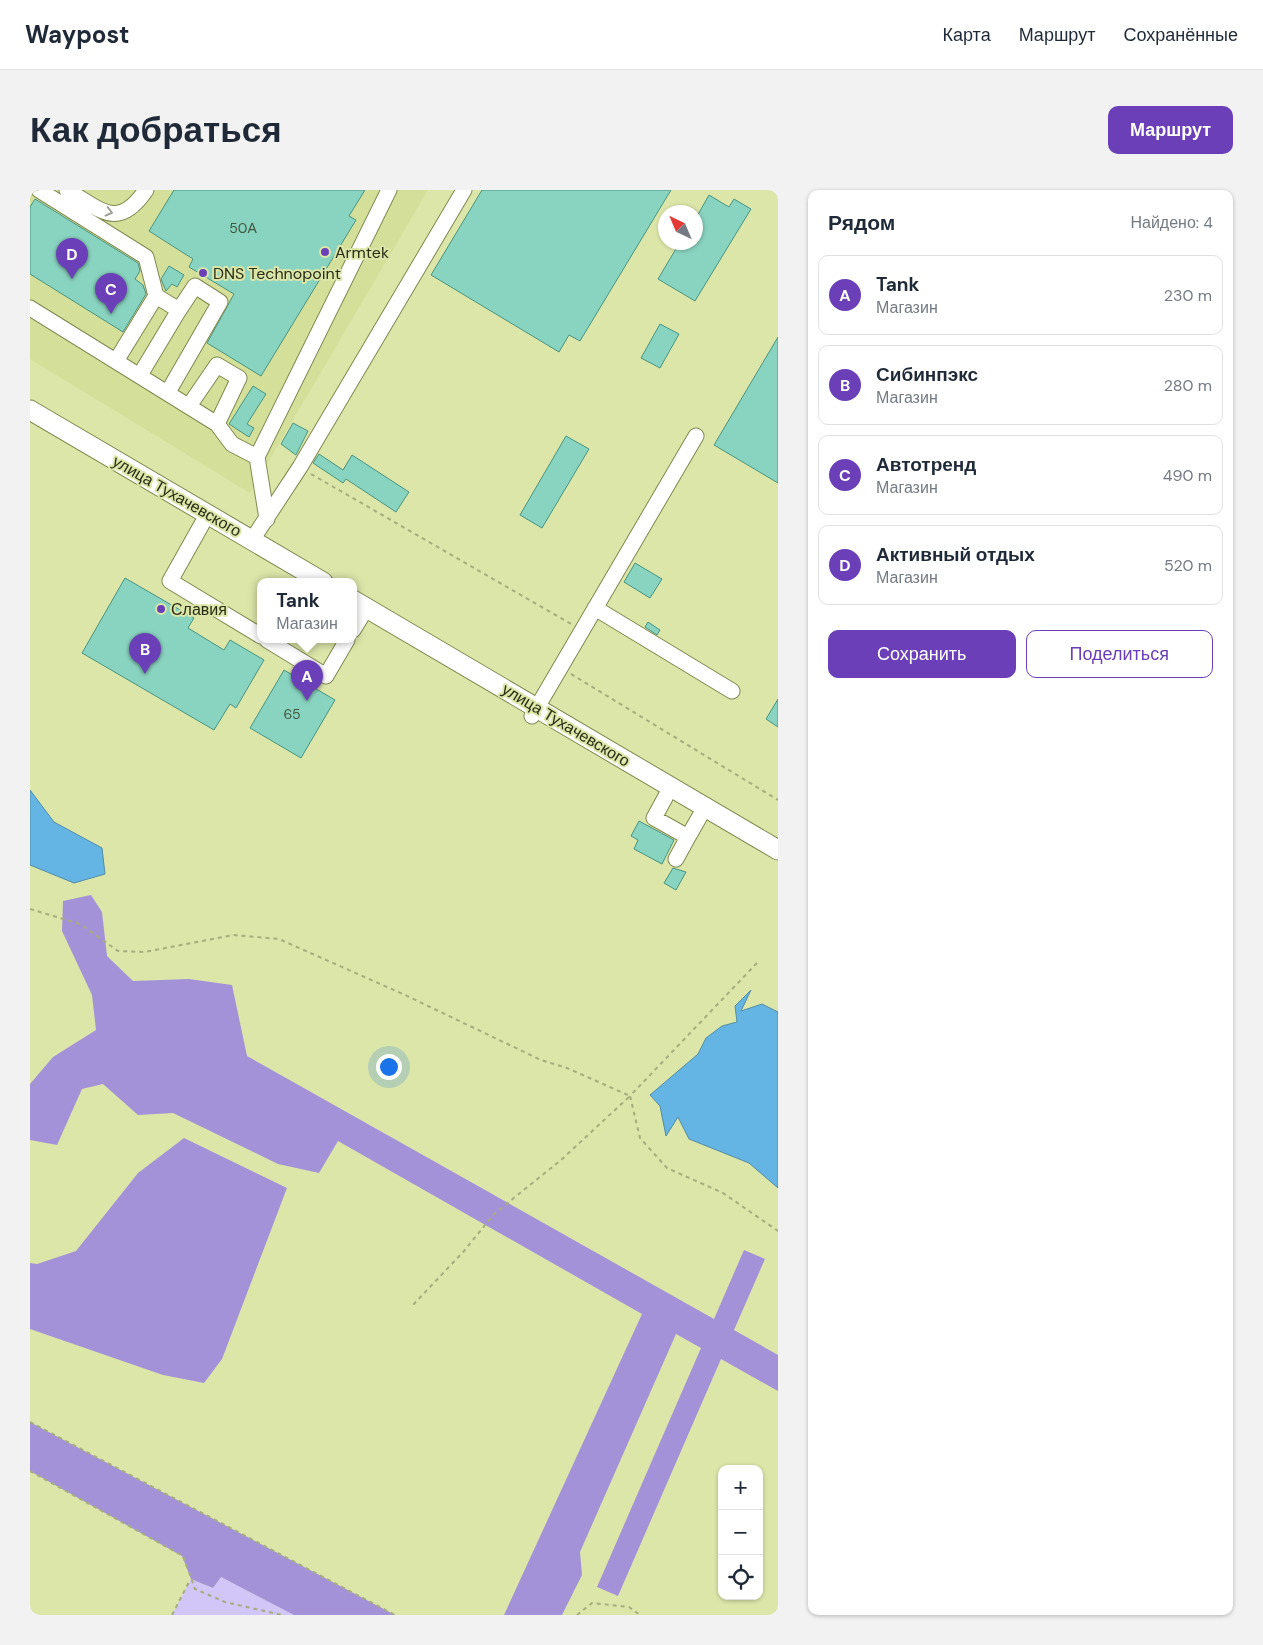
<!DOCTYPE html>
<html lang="ru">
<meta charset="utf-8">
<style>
body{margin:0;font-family:"DM Sans",sans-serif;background:#f2f2f3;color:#1f2937}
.controls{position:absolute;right:15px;bottom:15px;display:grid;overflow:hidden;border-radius:10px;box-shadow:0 1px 4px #0004}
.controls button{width:45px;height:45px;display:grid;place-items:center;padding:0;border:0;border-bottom:1px solid #e0e1e3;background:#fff;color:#1f2937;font:25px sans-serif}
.compass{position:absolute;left:628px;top:15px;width:45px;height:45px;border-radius:50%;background:#fff;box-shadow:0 1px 4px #0004;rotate:316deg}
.you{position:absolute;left:358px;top:876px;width:18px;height:18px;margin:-12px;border:4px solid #fff;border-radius:50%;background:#1a73e8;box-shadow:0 0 0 8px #1a73e833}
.badge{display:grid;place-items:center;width:32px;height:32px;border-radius:50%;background:#6a3fb7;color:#fff;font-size:16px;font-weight:700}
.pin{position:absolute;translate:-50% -41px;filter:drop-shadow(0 1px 2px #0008)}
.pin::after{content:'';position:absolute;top:26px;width:18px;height:15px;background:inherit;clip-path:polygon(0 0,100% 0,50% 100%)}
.popup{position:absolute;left:227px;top:388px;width:100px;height:65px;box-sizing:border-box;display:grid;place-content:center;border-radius:10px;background:#fff;filter:drop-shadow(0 1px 4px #0005);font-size:16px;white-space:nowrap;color:#747a83}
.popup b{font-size:19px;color:#1f2937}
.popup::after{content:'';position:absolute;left:50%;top:100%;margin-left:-10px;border:10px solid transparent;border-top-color:#fff}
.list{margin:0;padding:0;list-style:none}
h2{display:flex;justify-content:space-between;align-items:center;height:65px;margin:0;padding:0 20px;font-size:21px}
h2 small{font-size:16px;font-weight:400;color:#747a83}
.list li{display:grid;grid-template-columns:32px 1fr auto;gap:15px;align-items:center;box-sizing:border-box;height:80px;margin:0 10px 10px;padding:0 10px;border:1px solid #e0e1e3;border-radius:10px}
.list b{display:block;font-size:19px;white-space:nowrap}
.list p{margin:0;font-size:16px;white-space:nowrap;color:#747a83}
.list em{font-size:16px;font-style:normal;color:#747a83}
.actions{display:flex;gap:10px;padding:15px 20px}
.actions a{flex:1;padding:11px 0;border:1px solid #6a3fb7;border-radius:10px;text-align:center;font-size:18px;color:#6a3fb7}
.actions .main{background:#6a3fb7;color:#fff}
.icon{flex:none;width:28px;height:28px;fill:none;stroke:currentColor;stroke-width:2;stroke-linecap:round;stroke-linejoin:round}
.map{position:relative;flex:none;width:748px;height:1425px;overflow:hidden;border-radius:10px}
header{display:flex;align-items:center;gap:30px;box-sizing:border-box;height:70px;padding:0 25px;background:#fff;border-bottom:1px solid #e0e1e3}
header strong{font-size:24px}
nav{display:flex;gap:28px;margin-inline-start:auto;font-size:18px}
.intro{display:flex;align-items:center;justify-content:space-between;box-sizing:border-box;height:120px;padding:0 30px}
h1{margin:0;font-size:35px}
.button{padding:12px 22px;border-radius:10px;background:#6a3fb7;color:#fff;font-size:18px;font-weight:700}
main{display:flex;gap:30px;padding:0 30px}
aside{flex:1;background:#fff;border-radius:10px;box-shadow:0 1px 4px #0004}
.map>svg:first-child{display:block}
.built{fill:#d4df9a}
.green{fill:#d1c6f7}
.forest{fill:#a492d9}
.water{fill:#64b5e4;stroke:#528ca6}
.building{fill:#89d4c0;stroke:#499481}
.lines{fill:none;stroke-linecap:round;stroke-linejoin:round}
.minor-casing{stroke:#818950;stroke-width:17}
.major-casing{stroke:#818950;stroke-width:21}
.path{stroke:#a5ad7c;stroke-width:2;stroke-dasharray:4 4;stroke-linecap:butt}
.minor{stroke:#fff;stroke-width:15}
.major{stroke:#fff;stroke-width:19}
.oneway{stroke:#9fa096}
.poi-dot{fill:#6a3fb7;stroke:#dce6a9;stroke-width:2}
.labels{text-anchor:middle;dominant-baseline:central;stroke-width:4;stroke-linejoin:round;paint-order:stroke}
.number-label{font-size:14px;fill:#415640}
.poi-label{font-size:16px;fill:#292c15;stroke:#dce6a9;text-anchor:start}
.street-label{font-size:16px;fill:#292c15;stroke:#dce6a9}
</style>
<header>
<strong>Waypost</strong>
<nav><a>Карта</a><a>Маршрут</a><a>Сохранённые</a></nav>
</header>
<div class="intro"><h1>Как добраться</h1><a class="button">Маршрут</a></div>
<main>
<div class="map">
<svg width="748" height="1425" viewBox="0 0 748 1425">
<rect width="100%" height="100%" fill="#dce6a9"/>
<path class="built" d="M0,0H398L220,303L0,169Z"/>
<path class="green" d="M191,1387L264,1425H142L161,1389L183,1398Z"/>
<path class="forest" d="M61,705L72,722L77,766L103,791L159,789L202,795L217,866L684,1129L714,1060L735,1069L704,1140L748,1165V1201L691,1169L588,1406L567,1397L671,1158L646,1144L550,1362L552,1385L532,1425H474L612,1124L308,951L289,983L248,974L143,923L108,925L73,894L52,899L27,955L0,950V894L23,867L66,840L62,805L32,741L33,711Z
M154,948L257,998L192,1169L174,1193L133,1185L0,1139V1073L7,1074L46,1061L108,983Z
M0,1232L11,1238L365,1425H264L191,1387L183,1398L161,1389L152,1366L0,1281Z"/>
<path class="water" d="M0,600L24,632L72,658L75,684L44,693L0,675Z
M721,800L711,821L732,814L748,822V998L719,973L659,949L648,927L636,946L630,916L620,905L668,864L676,848L692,836L707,832L705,816Z"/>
<path class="building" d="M144,0H335L319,26L326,30L231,186L177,153L204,104L159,77L163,69L119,41Z
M452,0H641L550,151L539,145L529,162L401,85Z
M679,5L699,17L704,9L721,19L665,111L628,89L650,52H666V28Z
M5,9L108,73L110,81L105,89L113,95L116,104L93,142L0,84V17Z
M139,76L154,85L147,97L142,94L136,101L131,89Z
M630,134L649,144L630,178L611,168Z
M748,147V293L684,255Z
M223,196L236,204L217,234L224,238L219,247L199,234Z
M263,233L278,241L266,265L251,254Z
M536,246L559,259L512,338L490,325Z
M289,264L313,280L322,265L379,302L366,322L316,289L313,293L283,273Z
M605,373L632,389L620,408L594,392Z
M95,388L164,428L158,438L194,460L200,450L234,470L206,518L200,514L184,540L52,463Z
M618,432L630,440L627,445L615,437Z
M254,480L305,510L271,568L220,538Z
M748,509V537L736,529Z
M609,631L644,650L632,674L604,659L608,650L601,646Z
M643,678L656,682L646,700L634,693Z"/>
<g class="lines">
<g class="minor-casing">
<path id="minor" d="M9,0L116,67L126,106
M37,0C71,20 88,41 116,0
M0,118L187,234L202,254L227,267
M86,171L126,106L149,120L165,96L190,112L138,202
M110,185L149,120
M159,216L187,175L209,188L187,234
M237,329L227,267L359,0
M172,334L140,391L231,446
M222,350L270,277L434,0
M565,418L702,501
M323,440L331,427
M237,450L296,486L317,450
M502,526L666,246
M636,606L624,628L658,647L670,626
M646,669L658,647"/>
</g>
<g class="major-casing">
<path id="major" d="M0,220L293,392
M323,410L748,660"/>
</g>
<path class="path" d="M281,284L541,434
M541,484L748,610
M0,719L50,734L88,761L114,762L203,745L249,749L375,805L511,870L537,878L600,906L531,970L464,1024L434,1061L382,1116
M727,773L600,906L610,948L637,978L693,1003L748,1041
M0,1232L365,1425
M0,1281L153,1366L165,1399L195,1412L252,1425
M142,1425L160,1390
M547,1425L562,1413L599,1417L610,1425"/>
<use href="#minor" class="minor"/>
<use href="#major" class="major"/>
</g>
<defs><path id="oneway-chevron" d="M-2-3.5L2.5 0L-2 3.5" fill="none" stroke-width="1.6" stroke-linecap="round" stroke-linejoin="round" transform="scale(1.25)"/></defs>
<use class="oneway" href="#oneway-chevron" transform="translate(79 22) rotate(14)"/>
<g class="poi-dot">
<circle cx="295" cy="62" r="5"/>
<circle cx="173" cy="83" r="5"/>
<circle cx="131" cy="419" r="5"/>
</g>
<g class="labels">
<g class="number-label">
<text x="213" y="38">50А</text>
<text x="262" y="524">65</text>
</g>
<g class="poi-label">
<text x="305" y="62">Armtek</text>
<text x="183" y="83">DNS Technopoint</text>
<text x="141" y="419">Славия</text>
</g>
<g class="street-label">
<text transform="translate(147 306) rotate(30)">улица Тухачевского</text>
<text transform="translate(536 535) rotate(31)">улица Тухачевского</text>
</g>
</g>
</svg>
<div class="controls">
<button>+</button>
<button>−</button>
<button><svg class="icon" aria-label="locate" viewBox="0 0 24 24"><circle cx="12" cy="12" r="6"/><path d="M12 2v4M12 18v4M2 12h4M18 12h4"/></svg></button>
</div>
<svg class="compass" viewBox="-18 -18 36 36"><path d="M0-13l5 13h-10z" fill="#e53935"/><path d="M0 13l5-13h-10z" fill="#747a83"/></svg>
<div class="you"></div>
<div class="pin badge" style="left:277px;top:511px">A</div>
<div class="popup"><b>Tank</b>Магазин</div>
<div class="pin badge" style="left:115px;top:484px">B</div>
<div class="pin badge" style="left:81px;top:124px">C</div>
<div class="pin badge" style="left:42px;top:89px">D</div>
</div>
<aside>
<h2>Рядом<small>Найдено: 4</small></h2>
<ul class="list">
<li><span class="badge">A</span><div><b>Tank</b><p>Магазин</p></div><em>230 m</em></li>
<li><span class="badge">B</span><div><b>Сибинпэкс</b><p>Магазин</p></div><em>280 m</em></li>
<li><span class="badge">C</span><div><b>Автотренд</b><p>Магазин</p></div><em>490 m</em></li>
<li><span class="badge">D</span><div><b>Активный отдых</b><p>Магазин</p></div><em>520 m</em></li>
</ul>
<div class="actions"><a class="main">Сохранить</a><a>Поделиться</a></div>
</aside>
</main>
